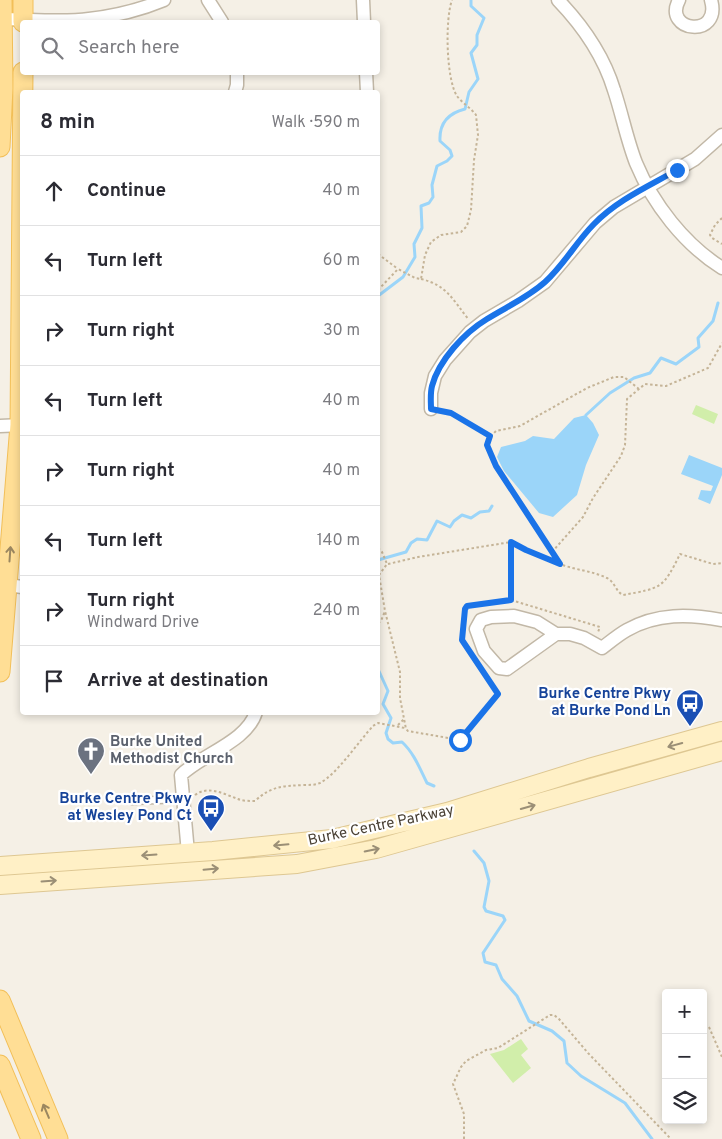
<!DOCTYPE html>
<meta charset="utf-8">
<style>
body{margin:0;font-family:Overpass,sans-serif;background:#f7f7f7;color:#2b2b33}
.controls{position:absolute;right:15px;bottom:15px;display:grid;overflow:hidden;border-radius:5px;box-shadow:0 2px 8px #0003}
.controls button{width:45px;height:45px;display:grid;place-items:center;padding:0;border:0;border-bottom:1px solid #e1e1e2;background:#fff;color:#2b2b33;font:25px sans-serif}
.stop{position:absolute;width:15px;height:15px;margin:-11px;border:4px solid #1a73e8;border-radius:50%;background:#fff}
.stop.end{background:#1a73e8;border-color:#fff;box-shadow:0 1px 5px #0008}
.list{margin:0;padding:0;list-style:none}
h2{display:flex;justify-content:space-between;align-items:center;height:65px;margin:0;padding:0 20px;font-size:21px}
h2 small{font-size:16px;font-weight:400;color:#7c7c81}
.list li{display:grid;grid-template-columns:32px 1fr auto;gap:15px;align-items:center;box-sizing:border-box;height:70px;padding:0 20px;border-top:1px solid #e1e1e2}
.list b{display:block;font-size:19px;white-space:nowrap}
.list p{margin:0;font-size:16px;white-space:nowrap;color:#7c7c81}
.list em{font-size:16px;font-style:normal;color:#7c7c81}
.icon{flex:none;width:28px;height:28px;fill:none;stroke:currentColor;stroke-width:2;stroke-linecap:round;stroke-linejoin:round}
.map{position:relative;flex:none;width:722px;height:1139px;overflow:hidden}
.search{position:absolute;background:#fff;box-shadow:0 2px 8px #0003;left:20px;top:20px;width:360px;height:55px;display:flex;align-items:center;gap:12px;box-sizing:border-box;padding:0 18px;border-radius:5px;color:#7c7c81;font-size:19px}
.panel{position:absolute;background:#fff;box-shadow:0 2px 8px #0003;left:20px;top:90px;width:360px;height:625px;border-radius:5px}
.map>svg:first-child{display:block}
.green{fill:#d1eeaa}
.water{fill:#9bd5f9}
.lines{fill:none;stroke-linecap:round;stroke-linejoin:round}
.stream{stroke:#9bd5f9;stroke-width:3}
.service-casing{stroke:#c2b8a7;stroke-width:9}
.minor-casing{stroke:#c2b8a7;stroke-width:15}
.secondary-casing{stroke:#dec792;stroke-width:20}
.primary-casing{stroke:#f2bf58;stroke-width:21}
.path{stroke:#c5b497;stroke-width:2;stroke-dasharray:2.5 2.5;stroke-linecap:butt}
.service{stroke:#fff;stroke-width:6}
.minor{stroke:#fff;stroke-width:12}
.secondary{stroke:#fff0c6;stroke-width:18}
.primary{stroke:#ffde95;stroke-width:19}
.oneway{stroke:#9b8760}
.oneway2{stroke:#9b8f76}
.route{stroke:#1a73e8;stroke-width:6}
.labels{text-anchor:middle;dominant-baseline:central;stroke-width:4.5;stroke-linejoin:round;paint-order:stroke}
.transit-label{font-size:15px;font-weight:bold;fill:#164399;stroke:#fff;text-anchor:end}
.worship-label{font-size:15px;font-weight:bold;fill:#5b616d;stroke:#fff;text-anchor:start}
.street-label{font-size:15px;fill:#494034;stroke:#fff}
</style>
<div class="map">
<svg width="722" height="1139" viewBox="0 0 722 1139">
<rect width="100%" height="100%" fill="#f5f0e6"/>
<path class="green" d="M696,405L718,414L714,424L692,414Z
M521,1039L528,1049L521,1055L531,1068L513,1083L490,1054L504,1050Z"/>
<path class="water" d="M586,415L593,423L599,435L586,465L577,495L553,517L539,513L504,471L497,457L501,447L525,441L533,436L554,439L574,418Z
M689,455L722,468V475L710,504L698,499L701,490L711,491L713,486L681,474Z"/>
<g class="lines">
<path class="stream" d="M378,296L403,277L415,257L414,244L422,228L421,206L429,203L433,197L432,185L437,166L447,161L452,156L450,150L440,141C439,123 449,113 465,109L469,92L478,79L471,53L477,45V35L484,18L471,6V0
M586,415L610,393L634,378L650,373L661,358L676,364L699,347L698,338L713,321L718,303
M378,560L406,552L411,543L417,539L427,540L437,521L450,527L454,521L462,515L471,518L480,512L489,511L492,506
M378,669L388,691L383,704L391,718L386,733L388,739L393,743L402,742C414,753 420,769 427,783L434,786
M474,851L484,863L489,881L484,907L486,911L503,916L505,920L483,953L485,962L496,965L502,979L517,996L529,1021L552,1031L564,1041L567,1063L581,1076L625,1103L652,1139"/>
<g class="service-casing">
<path id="service" d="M132,801L183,799"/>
</g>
<g class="minor-casing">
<path id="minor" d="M208,0L222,22
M363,0L364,22
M558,0C582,25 604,57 614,90C622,114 627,140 636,163C653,204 684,244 722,268
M679,0C662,32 722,39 711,0
M0,19C29,19 60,23 89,19C115,16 140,10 164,0
M366,72L367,92
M235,92L237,85V72
M431,409V393L435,376L445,360L470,332L484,321L518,301L545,282L595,223L614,207L695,159L722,135
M0,426L22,425
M8,585L22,587
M556,634L507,669L499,668L484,651L476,629L481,620L491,617L514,616L537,622L556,634H570L584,638L602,648C610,642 618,635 627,630C657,613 689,614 722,620
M188,853L181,775C202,754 247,742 256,712"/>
</g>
<g class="secondary-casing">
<path id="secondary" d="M0,866L213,851L332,839L447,812L589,768L722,731
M0,885L297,864L376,849L722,751"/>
</g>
<g class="primary-casing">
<path id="primary" d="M23,0V22
M0,147L3,88L2,0
M0,672L20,425L23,72
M0,1000L58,1139
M0,1065L31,1139"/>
</g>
<path class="path" d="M722,218L715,225L710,235L712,238L722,244
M378,254L398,269
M421,279C447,285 453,300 469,320
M378,290L398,269L415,278L421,279L425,255L431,242L441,235L461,232L467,226L471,210L474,160L478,135L476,115C471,108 462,103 457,96C446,79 445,19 452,0
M639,389L624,377H614L587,388L520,426L496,431L488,439L489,452L496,466L560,564C575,570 593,571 607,578C615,582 616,592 623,595C661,588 663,589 680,554L713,564L722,563
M441,411L451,413L489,436
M378,548L382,552L387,564L379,575L385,611L400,672V698L406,729L408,731L460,740L499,695C490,683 467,654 463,641C460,633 462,613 467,606L511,600L600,627L598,632
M552,552L583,517L593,498L621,456L625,445L627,399L645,384L666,386L708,368L722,343
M388,564L418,557L511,542
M511,600V542L525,550L558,563
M378,623L381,621L385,611
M398,725L405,718
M195,795C208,785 224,794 238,799C243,801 249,801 255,801C271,786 283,786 304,785C310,785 315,785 320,783C337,774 359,741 373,726L378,723L405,728
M709,1027L722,1057
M464,1139V1114L453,1084L461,1067L466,1061L486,1050L498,1048L550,1015H554L559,1019L588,1053L671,1139"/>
<use href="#service" class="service"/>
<use href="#minor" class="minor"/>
<use href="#secondary" class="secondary"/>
<use href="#primary" class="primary"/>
</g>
<defs><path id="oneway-shaft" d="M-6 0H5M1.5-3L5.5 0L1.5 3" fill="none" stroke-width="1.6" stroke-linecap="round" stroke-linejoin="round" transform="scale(1.25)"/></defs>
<g class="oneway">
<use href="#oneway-shaft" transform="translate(10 554) rotate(-86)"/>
<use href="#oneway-shaft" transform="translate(46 1111) rotate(-113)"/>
</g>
<g class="oneway2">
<use href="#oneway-shaft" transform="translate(675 745) rotate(165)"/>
<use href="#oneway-shaft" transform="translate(528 807) rotate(-16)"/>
<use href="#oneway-shaft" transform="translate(281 845) rotate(175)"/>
<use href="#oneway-shaft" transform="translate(372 850) rotate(-12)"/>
<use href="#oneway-shaft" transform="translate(149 855) rotate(176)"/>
<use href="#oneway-shaft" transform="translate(211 869) rotate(-5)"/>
<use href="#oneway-shaft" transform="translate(49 881) rotate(-4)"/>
</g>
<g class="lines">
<path class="route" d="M460,740L498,694L462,640L465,609L467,606L511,600V542L526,550L560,564L496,466L487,445L490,436L451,413L431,409C431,402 430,394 432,386C439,360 464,333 487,319C506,307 527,298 545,282C564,265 576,242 594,224C617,200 649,186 677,170"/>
</g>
<defs>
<g id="bus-pin" transform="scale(1.4375)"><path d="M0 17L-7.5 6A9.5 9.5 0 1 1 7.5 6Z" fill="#1a4fb4" stroke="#fff"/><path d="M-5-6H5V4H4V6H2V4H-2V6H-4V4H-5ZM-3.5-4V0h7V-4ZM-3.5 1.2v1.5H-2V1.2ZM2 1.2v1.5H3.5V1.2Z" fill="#fff"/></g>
<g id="church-pin" transform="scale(1.4375)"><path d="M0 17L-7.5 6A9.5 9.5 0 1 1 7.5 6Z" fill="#6b7280" stroke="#fff"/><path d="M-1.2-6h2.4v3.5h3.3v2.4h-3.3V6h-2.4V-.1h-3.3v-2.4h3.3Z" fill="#fff"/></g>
</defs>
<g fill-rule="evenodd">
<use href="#bus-pin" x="690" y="703"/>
<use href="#church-pin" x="91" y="751"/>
<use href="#bus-pin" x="211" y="808"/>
</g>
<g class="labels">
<g class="transit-label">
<text x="671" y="694">Burke Centre Pkwy<tspan x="671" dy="17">at Burke Pond Ln</tspan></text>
<text x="192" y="799">Burke Centre Pkwy<tspan x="192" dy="17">at Wesley Pond Ct</tspan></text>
</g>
<g class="worship-label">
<text x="110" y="742">Burke United<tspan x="110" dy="17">Methodist Church</tspan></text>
</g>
<g class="street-label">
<text transform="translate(381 826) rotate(-12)">Burke Centre Parkway</text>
</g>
</g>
</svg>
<div class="controls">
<button>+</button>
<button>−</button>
<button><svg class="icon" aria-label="layers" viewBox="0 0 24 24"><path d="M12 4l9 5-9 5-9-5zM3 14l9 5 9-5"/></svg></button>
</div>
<div class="stop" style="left:460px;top:740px"></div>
<div class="stop end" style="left:677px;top:170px"></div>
<div class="search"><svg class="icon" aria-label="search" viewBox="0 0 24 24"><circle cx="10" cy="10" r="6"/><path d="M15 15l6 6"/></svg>Search here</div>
<section class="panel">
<h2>8 min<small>Walk · 590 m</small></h2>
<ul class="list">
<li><svg class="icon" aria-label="ahead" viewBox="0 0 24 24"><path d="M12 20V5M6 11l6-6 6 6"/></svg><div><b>Continue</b></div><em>40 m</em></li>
<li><svg class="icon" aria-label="left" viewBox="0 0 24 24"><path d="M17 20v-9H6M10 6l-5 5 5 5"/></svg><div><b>Turn left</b></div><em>60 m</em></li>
<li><svg class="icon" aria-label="right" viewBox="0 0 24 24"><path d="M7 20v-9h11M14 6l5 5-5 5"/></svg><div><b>Turn right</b></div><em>30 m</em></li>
<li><svg class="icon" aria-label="left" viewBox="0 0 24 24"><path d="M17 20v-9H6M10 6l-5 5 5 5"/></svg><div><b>Turn left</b></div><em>40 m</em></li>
<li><svg class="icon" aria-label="right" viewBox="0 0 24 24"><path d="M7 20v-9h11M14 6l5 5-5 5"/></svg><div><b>Turn right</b></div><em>40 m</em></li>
<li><svg class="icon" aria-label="left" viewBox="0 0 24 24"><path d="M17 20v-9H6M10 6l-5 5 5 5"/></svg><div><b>Turn left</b></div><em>140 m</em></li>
<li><svg class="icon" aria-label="right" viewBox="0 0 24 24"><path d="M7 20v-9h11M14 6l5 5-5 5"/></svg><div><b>Turn right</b><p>Windward Drive</p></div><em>240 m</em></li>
<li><svg class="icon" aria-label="arrive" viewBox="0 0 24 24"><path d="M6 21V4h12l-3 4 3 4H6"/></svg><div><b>Arrive at destination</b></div></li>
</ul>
</section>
</div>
